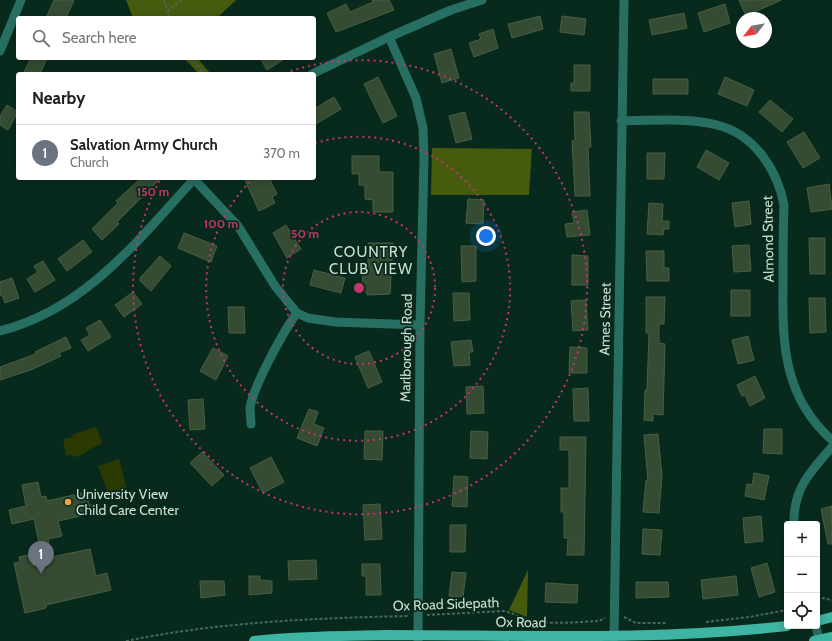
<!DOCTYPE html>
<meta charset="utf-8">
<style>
body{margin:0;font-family:Cabin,sans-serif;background:#f6f6f6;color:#202124}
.controls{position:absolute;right:12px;bottom:12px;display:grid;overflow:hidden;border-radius:4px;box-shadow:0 2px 10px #0003}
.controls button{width:36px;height:36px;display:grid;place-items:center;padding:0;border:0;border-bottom:1px solid #e0e0e0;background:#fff;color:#202124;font:20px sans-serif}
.compass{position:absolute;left:736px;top:12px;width:36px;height:36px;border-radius:50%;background:#fff;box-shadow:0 2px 10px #0003;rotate:239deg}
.you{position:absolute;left:486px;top:236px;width:14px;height:14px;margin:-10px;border:3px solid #fff;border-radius:50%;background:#1a73e8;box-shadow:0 0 0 6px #1a73e833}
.badge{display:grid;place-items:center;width:26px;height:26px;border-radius:50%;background:#ea580c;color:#fff;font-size:13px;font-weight:700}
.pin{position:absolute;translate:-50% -33px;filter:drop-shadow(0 1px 2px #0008)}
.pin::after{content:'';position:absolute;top:21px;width:14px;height:12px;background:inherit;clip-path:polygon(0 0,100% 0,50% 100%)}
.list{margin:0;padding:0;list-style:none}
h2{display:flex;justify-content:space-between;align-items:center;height:52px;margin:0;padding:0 16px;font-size:17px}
h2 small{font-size:13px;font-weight:400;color:#757577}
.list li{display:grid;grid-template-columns:26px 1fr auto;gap:12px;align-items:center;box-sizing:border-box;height:56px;padding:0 16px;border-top:1px solid #e0e0e0}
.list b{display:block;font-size:15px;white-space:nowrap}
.list p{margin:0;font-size:13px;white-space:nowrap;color:#757577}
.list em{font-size:13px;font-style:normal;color:#757577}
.icon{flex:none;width:22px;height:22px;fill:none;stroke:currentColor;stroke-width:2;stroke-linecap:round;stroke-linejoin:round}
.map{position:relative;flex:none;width:832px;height:641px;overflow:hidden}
.search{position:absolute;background:#fff;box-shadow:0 2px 10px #0003;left:16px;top:16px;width:300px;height:44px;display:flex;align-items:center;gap:10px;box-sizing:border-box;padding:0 14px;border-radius:4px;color:#757577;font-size:15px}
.panel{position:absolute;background:#fff;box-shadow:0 2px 10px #0003;left:16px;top:72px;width:300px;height:108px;border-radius:4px}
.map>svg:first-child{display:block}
.green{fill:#2b3a00}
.forest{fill:#465b0e}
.building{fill:#354c33;stroke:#485f46}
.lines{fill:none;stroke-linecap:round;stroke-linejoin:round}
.path{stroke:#4a675a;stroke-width:2;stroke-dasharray:3 2;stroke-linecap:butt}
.street{stroke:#286f63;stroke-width:9}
.primary{stroke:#3db5a2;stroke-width:10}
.ring{fill:none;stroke:#c4366d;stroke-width:2;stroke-dasharray:2 4}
.poi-dot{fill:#f3a442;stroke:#082a1c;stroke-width:1.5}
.labels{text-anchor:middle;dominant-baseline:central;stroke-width:3.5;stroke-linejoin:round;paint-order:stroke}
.street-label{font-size:14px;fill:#cddfd5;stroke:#082a1c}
.poi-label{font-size:14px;fill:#cddfd5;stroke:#082a1c;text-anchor:start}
.neighbourhood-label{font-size:15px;letter-spacing:1px;fill:#cddfd5;stroke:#082a1c}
.centre{fill:#c4366d;stroke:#082a1c;stroke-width:2}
.ring-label{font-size:12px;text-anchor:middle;font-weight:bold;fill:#c4366d;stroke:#082a1c;stroke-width:3.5;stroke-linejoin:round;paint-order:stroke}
</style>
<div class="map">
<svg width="832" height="641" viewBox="0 0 832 641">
<rect width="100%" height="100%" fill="#082a1c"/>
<path class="green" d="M96,427L102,443L85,452L84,454L75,457L71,455L66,456L63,439L71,438L74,434Z
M119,459L128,495L111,501L98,466Z"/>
<path class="forest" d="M126,0H236L217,18H133Z
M184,58H197L211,74H199Z
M432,148L532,149L529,195H431Z
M528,570L527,617L509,610Z"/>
<path class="building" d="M54,0H74L66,18H46Z
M372,0H389L394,10L336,32L327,13L346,4L350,12L373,2Z
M739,0H781L746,16Z
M725,4L730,23L704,32L698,13Z
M684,13L687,28L652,35L649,20Z
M540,16L543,29L512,38L508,24Z
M562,16L586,19L584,35L560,32Z
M493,29L498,48L474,57L469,43L481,39L479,34Z
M451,49L459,78L442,83L434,54Z
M31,58H47L40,74H23Z
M260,58H286L267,70Z
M574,65H590V91H571V83H574Z
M378,77L397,116L383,123L364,84Z
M725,77L754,90L747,106L718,94Z
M653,79H688V94H653Z
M334,97L341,109L314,125V109Z
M770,100L793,119L782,132L759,112Z
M7,105L18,112L8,130L0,125V116Z
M465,112L472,139L456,143L449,116Z
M574,112H589L591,147H588L590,196H575L572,141L575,140Z
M804,132L820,158L803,168L787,142Z
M706,150L729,163L719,180L697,167Z
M647,153H665L664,179H647Z
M352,156H379V172H393V212H373V200L365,199V185H359V174H352Z
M141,178H161L117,222L119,224L102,240L92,229L118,203L116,201Z
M244,178H269L277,194L272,197L275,203L259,211Z
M829,184L832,209L811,212L807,188Z
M468,199L484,200L483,224L466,223Z
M749,201L751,224L735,227L732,203Z
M649,203L663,204L662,221H669V229H664L663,235L647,234Z
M587,210L590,235L567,237L565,224L574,223L572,212Z
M286,225L301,249L287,258L273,233Z
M184,233L217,246L211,262L178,248Z
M809,238H825V274H810Z
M83,240L92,252L67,271L58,259Z
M368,243H393L390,294L367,295V292H362L363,268H368Z
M749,245L751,271L734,272L732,246Z
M461,246H476V281L462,282Z
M646,251H664V268H669V281H647Z
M572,255L588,256V285H572Z
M160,256L171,266L151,291L140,281V278Z
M43,261L55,280L35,292L27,279L38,272L34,266Z
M314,270L345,278L341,293L310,285Z
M12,278L19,298L5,303L2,295L0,296V282Z
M731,290H750V316H731Z
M133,292L142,304L124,317L115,305Z
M453,293H469L470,320L454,321Z
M646,297H665L664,324H659V343L665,344L663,415L653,414V421L644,420L645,390H647L649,333H646Z
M809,298H825L826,332L810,333Z
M586,300L588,330L573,331L571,301Z
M228,307H244L245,333H229Z
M100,320L111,337L88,351L81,340L90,335L86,328Z
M748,336L754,360L738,364L732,340Z
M66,337L71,348L59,353L61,356L33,369L0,380V367L36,354L35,352Z
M471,340L473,352H469L470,365L454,366L451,342Z
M570,347L587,348V373H569Z
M213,348L228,356L216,380L200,371Z
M369,351L382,382L368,388L355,357Z
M755,376L765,398L750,406L745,395L742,396L737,385Z
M483,386L484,413L467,414L466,387Z
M588,388L589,421H574L573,389Z
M203,399L205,429L190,430L188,400Z
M309,409L318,412L314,424L324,428L317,446L297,438Z
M764,429H782V454L763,453Z
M365,431H383L382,460L364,459Z
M471,431L488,432L487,459L470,458Z
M658,434L662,476L659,513L643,512L646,480L648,481L644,435Z
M560,437H586L584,555H567L568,538H564V512H561V488H569V450H560Z
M202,452L224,475L212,486L190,463Z
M271,457L284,482L263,493L250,468Z
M754,473L769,476L764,500L745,496L747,484L752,485Z
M454,476L468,477L467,507L452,506Z
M38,482L41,497L46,496L47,501L87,492L89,505H92L94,513L58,521L62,536L48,539L52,557L90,549L96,576L107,573L111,590L46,605V608L25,613L14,563L20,562L19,557L41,552L34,519L12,524L9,510L26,506L22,485Z
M380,504L382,539L365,540L363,505Z
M832,506V544H828L821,509Z
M761,516L763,541L745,543L743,518Z
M450,525H466L465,552H450Z
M643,529L662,530L660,555L642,554Z
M316,560L317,579L289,580L288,561Z
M767,563L775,592L759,597L751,568Z
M362,564H380L381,595H366V576H362Z
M452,572L466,573L463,597L449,596Z
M249,576H260V580L272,581V593L249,595Z
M736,576L738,595L703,599L701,580Z
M200,581H224L225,595L201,598Z
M636,582H668L669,597L636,598Z
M546,583L578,585L577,603L545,602Z"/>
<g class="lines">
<path class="path" d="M164,0L170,18
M167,11L183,0
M190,58L205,74
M817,597L832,600
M427,615L504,611C515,613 519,618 527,620C550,625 577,622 599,621L605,618
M624,617L636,623H667
M706,622L749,617L787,610
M126,641C219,622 314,618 409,616"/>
<path class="street" d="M389,37L416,98L423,128L424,158L420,325L418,641
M0,51L21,0
M312,74L389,37L451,10L482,0
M621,121C649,120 690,118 717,125C754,134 777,169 784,205C783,232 783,258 783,284C782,344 784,398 832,440
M194,179L238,226L275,286L297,313L308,318L335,322L420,325
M0,331C86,309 138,240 195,178
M251,424C251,419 250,413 250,408C253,387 284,330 297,313
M794,524C793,489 810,472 832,447
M816,626L819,640
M614,638L624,0"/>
<path class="primary" d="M817,621L832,617
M254,641C297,636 342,636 386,635C520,635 655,641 787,626
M814,641L832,637"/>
</g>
<g class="ring">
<circle cx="359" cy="288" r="76"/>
<path d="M315 143A152 152 0 1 1 253 179"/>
<path d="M285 73A227 227 0 1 1 160 180"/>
</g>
<circle class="poi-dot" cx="68" cy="502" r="4"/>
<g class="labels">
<g class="street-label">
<text transform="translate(768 239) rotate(-91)">Almond Street</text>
<text transform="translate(605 319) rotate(-89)">Ames Street</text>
<text transform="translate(406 348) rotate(-89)">Marlborough Road</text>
<text transform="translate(446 604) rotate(-2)">Ox Road Sidepath</text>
<text transform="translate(521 622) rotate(1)">Ox Road</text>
</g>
<g class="poi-label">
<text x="76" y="494">University View<tspan x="76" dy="16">Child Care Center</tspan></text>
</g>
<g class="neighbourhood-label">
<text x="371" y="252">COUNTRY<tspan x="371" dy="17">CLUB VIEW</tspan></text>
</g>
</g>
<circle cx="359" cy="288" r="6" class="centre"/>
<g class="ring-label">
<text x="153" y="196">150 m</text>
<text x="221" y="228">100 m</text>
<text x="305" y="238">50 m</text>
</g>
</svg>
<div class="controls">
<button>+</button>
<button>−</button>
<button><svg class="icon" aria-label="locate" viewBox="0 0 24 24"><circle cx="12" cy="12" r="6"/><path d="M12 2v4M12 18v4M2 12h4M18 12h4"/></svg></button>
</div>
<svg class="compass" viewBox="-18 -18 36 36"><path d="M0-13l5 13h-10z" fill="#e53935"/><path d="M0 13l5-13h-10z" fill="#757577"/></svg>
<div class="you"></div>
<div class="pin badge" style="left:41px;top:574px;background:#6b7280">1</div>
<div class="search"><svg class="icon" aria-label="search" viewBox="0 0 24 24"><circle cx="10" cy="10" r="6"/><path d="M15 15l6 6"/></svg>Search here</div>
<section class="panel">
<h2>Nearby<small></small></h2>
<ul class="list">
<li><span class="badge" style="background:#6b7280">1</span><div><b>Salvation Army Church</b><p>Church</p></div><em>370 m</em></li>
</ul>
</section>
</div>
